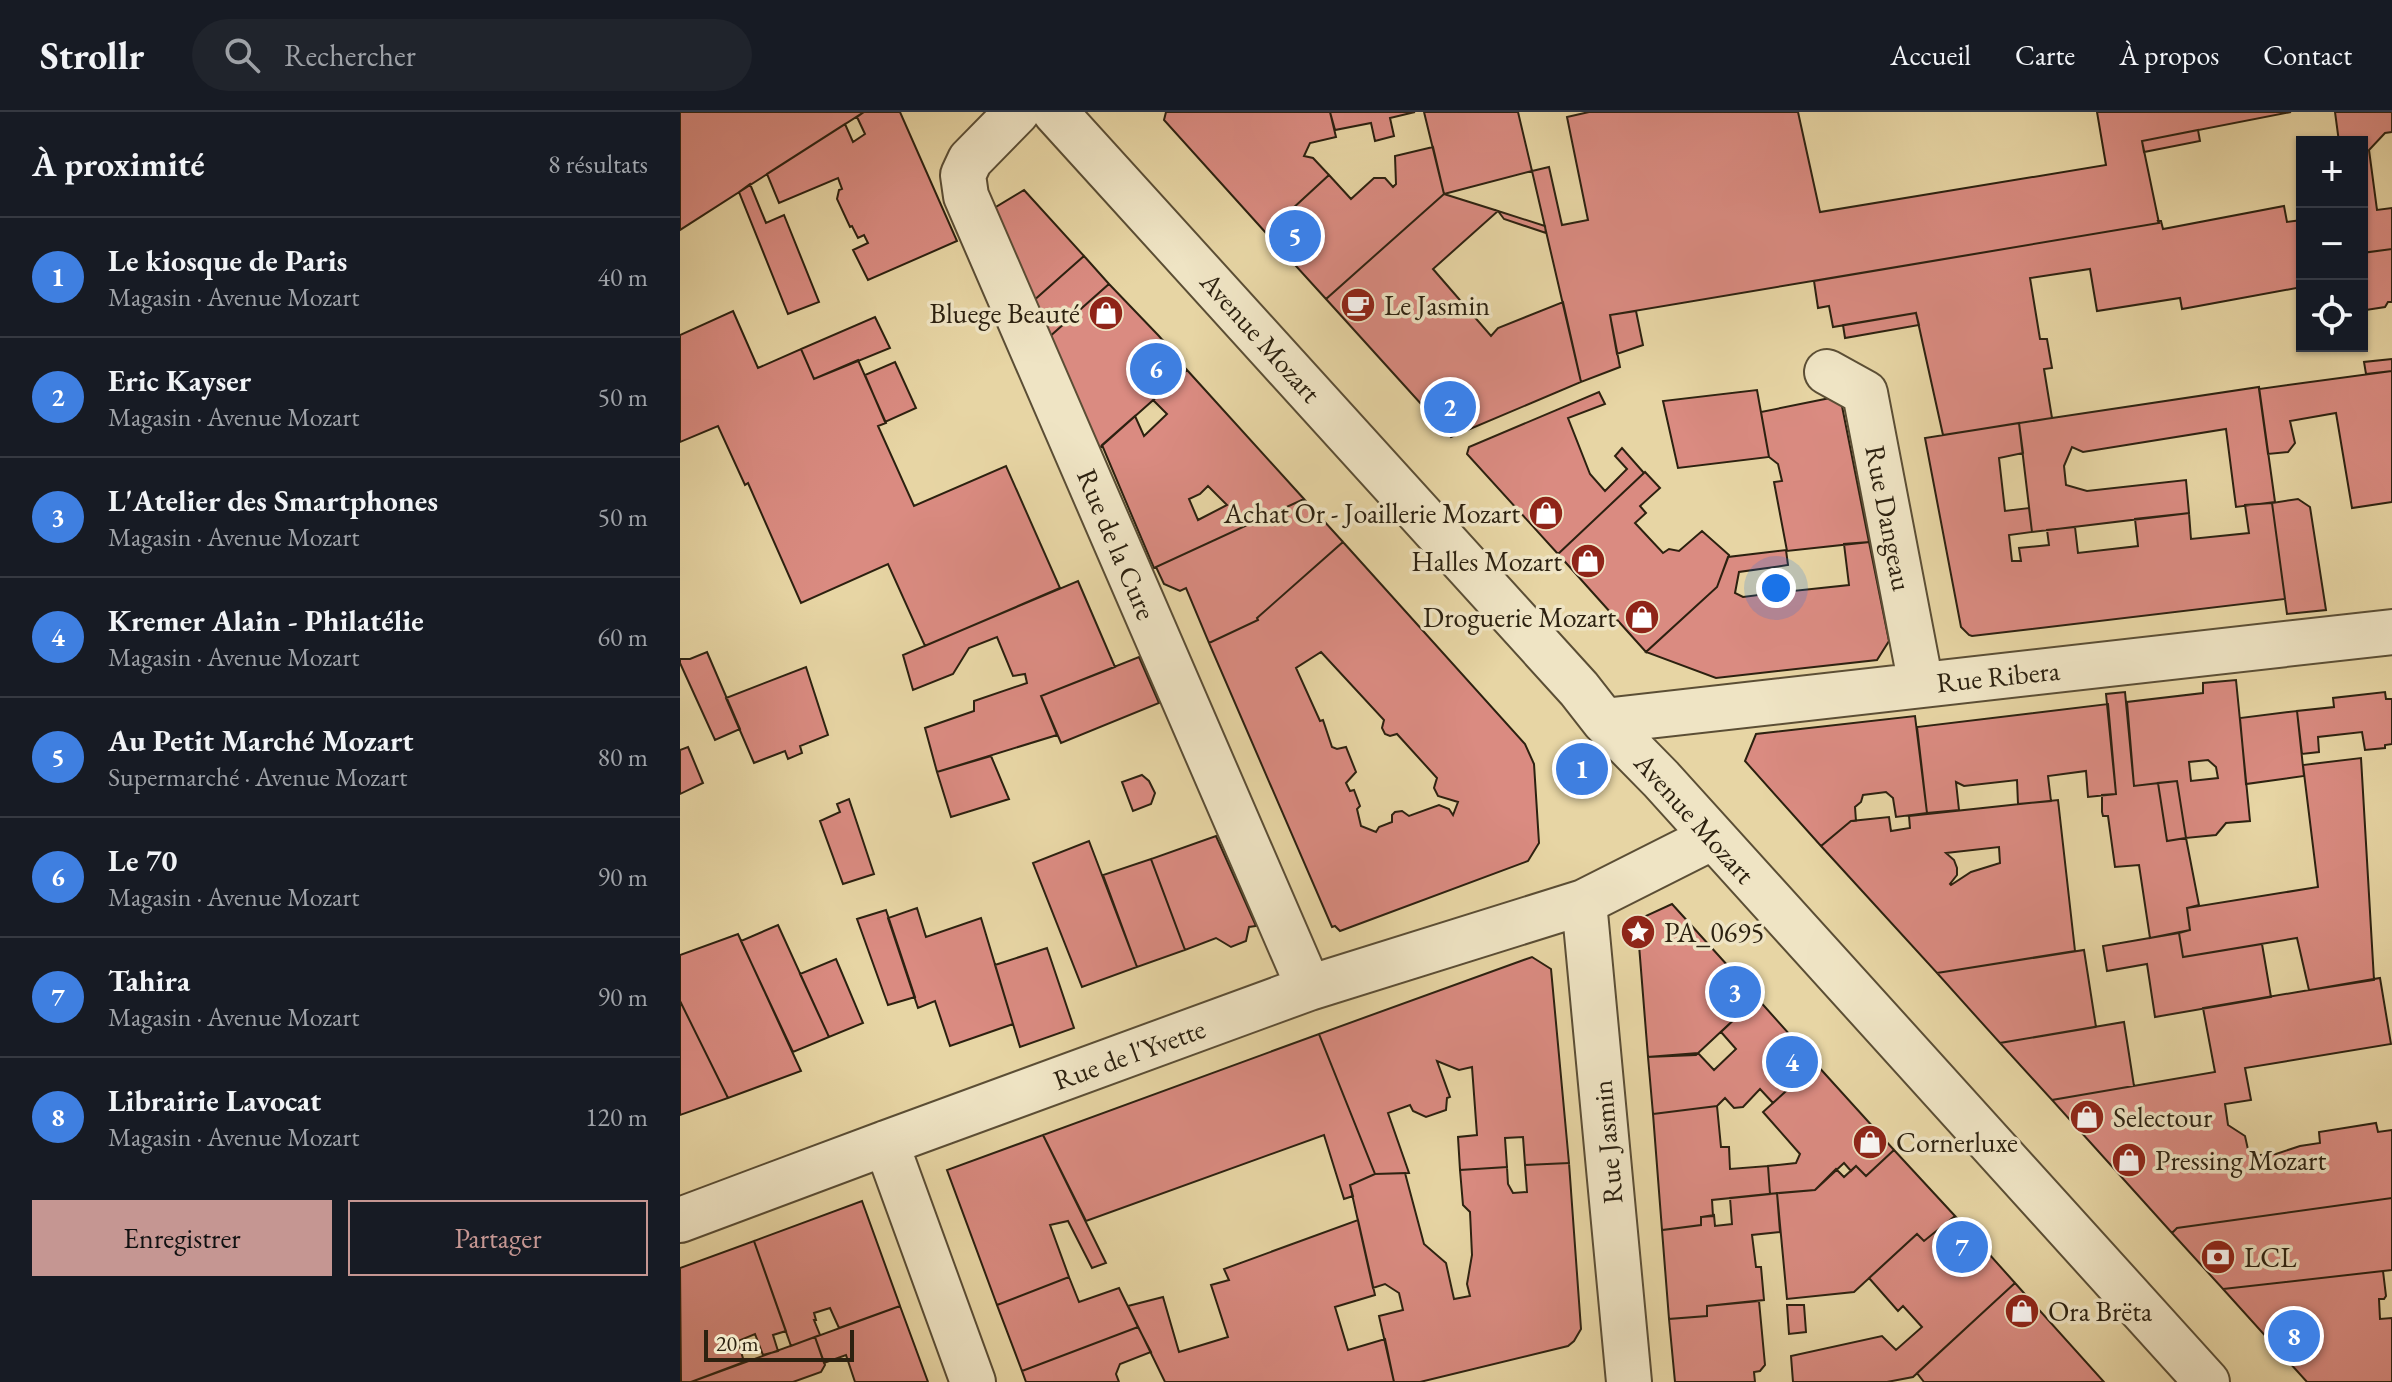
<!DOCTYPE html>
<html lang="fr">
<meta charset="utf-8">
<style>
body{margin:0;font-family:"EB Garamond",serif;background:#20242c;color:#f1f3f6}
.controls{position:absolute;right:24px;top:24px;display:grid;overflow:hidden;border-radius:0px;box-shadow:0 2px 6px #0004}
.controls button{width:72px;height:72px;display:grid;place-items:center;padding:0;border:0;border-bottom:2px solid #363941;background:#171b24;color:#f1f3f6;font:40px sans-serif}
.scale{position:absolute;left:24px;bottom:20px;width:150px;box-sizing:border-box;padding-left:8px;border:4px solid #2c2110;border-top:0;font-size:22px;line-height:28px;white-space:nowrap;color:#2c2110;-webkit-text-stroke:6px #efe4c4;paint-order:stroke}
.you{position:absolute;left:1096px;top:476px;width:28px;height:28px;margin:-20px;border:6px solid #fff;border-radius:50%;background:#1a73e8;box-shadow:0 0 0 12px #1a73e833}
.badge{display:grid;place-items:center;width:52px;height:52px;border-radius:50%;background:#c59692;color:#fff;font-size:26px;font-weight:700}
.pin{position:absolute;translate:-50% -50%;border:4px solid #fff;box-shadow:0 2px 8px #0006}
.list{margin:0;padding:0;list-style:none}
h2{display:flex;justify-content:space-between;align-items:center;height:104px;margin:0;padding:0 32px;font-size:34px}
h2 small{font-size:26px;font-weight:400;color:#9ea1a6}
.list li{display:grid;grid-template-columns:52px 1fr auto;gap:24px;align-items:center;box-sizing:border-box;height:120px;padding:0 32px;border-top:2px solid #363941}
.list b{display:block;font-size:30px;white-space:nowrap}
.list p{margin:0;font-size:26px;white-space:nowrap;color:#9ea1a6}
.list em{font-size:26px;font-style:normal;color:#9ea1a6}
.actions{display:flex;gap:16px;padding:24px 32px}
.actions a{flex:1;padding:18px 0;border:2px solid #c59692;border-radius:0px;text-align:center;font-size:28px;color:#c59692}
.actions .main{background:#c59692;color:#111}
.icon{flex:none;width:44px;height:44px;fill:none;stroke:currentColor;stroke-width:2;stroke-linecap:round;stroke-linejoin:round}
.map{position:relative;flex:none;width:1712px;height:1270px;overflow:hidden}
header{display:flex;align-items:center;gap:48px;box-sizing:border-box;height:112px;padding:0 40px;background:#171b24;border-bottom:2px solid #363941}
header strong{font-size:38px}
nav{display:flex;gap:44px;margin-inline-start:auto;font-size:28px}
.search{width:560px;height:72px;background:#20242c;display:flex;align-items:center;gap:20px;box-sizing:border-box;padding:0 28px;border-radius:44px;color:#9ea1a6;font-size:30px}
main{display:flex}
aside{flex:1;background:#171b24}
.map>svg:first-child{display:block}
.building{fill:#da8b81;stroke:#2c2110;stroke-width:2;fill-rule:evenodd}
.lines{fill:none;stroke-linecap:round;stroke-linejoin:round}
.minor-casing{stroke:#5b4e35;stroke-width:48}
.minor{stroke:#efe4c4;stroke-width:44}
.labels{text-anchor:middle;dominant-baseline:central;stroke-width:7;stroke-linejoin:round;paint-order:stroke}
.poi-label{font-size:28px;fill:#2c2110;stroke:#efe4c4;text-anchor:start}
.street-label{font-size:28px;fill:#2c2110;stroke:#efe4c4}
</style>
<header>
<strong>Strollr</strong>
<div class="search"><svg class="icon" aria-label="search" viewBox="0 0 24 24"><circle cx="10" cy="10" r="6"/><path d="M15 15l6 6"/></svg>Rechercher</div>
<nav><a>Accueil</a><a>Carte</a><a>À propos</a><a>Contact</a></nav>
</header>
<main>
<aside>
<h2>À proximité<small>8 résultats</small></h2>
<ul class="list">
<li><span class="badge" style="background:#3f7fe0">1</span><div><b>Le kiosque de Paris</b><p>Magasin · Avenue Mozart</p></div><em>40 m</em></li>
<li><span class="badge" style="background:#3f7fe0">2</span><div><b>Eric Kayser</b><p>Magasin · Avenue Mozart</p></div><em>50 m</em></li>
<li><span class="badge" style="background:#3f7fe0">3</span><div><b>L'Atelier des Smartphones</b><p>Magasin · Avenue Mozart</p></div><em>50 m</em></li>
<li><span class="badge" style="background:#3f7fe0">4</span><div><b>Kremer Alain - Philatélie</b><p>Magasin · Avenue Mozart</p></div><em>60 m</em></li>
<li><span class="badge" style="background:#3f7fe0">5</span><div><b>Au Petit Marché Mozart</b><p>Supermarché · Avenue Mozart</p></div><em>80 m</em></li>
<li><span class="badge" style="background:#3f7fe0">6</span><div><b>Le 70</b><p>Magasin · Avenue Mozart</p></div><em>90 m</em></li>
<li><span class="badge" style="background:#3f7fe0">7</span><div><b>Tahira</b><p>Magasin · Avenue Mozart</p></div><em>90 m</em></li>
<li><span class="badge" style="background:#3f7fe0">8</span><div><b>Librairie Lavocat</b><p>Magasin · Avenue Mozart</p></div><em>120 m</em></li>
</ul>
<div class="actions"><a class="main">Enregistrer</a><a>Partager</a></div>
</aside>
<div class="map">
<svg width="1712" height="1270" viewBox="0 0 1712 1270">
<rect width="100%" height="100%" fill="#e7d5a4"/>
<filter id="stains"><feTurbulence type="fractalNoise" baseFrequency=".0025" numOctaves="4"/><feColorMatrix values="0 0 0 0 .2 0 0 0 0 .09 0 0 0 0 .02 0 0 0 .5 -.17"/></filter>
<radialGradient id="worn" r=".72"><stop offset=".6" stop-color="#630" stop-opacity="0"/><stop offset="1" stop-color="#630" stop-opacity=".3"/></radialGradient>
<path class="building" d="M0,0H184L0,118Z
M184,0H220L277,129L188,168L173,138L188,131L184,123L178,126L172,114L170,115L157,87L159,78L162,77L158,66L99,91L87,62L165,12L173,30L185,22L177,5Z
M486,0H650L656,25L630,31L624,44L633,46L649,63L586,121L484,8Z
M650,0H735L710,6L714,24L695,29L691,11L655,18Z
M744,0H838L852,59L764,82Z
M909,0H1118L1140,100L1426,53L1417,0H1611L1462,29L1479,111L930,203L940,255L901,270L852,59L869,55L882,113L908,108L887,5Z
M1655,0H1712V20L1705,21L1689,38L1697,98L1712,96V137L1682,141V30H1659Z
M1518,18L1520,29L1464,40L1462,29Z
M753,35L764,82L646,187L586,121L649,63L671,87L694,66H705L713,75L716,72L715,44Z
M70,72L86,111L104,103L139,190L108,202L59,80Z
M344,78L404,144L352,190L311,98Z
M764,82L818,99L753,157L811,224L818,216L883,190L901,270L771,325L646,187Z
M1604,94L1607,110L1622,108V175L1502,197L1500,186L1417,199L1410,157L1350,166L1360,227H1367L1372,256L1364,257L1372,306L1263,323L1236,201L1153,215L1149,194L1138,196L1134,169L1479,111L1478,109H1481L1483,117Z
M818,99L865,114L866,121L824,107Z
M1712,137V190H1708L1705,195L1686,198L1682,195V141Z
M404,144L429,172L368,226L352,190Z
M429,172L478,223L487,233L485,235L507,258L417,338L368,226Z
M53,199L78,256L121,237L134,267L178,248L206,311L198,314L234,394L326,354L380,476L245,534L208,452L121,491L68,371L65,373L38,314L0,330V223Z
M956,199L963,233L937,242L930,203Z
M1236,201L1239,213L1165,226L1163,213Z
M195,205L210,236L134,267L121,237Z
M1712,247V259L1686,262L1684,250Z
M215,250L236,296L205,310L185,263Z
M507,258L624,387L474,456L422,333L455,304L464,324L487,302L473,288ZM528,374L547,393L518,408L509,387L520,382Z
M1712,259V390L1672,396L1656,301L1610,309L1615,331L1608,340L1588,342L1579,277Z
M1579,275L1595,390L1556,395L1546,317L1403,340L1392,335L1384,354L1386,373L1407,379L1506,368L1509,401L1352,420L1339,311Z
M1077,278L1089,345L998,356L983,289Z
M919,280L925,292L888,306L910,362L925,379L947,357L935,344L942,336L964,361L878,442L787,342L789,335Z
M1160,284L1189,430L1107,439L1094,370L1102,369L1098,352L1089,345L1081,300Z
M1339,311L1343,341L1319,346L1325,399L1349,396L1352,420L1329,423L1332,449H1341L1339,436L1369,433L1367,418L1395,415L1398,441L1458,434L1455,407L1509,401L1511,427L1569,421L1565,393L1592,391L1605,487L1292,524L1289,523L1281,515L1245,326Z
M965,360L980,376L960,394L966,401L955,411L983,441L989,437L999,439L1022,419L1049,443L1037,475L966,540L878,442Z
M624,387L663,430L577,506L578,508L529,531L506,476L500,479L484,472L476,455Z
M1618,387L1630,395L1646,498L1607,502L1592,391Z
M663,430L845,632L854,652L859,731L848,749L660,819L655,814L652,815L529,531L578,508L577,506ZM641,540L704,608L702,616L705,622L710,624L717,622L757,666L754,676L758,684L778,690L773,703L769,697L759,693L729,704L722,699L715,700L712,703V710L699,715L696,720L681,714L677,697L680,694L674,678L670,679L666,671L676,660L666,635L657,637L652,635L643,608L640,609L616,556Z
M1189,430L1209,529L1197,548L1036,566L966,540L1037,475L1048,445L1106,438L1108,453L1059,460L1055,481L1063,485L1087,482L1085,465L1099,463L1100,474H1104V480L1169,473L1164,432Z
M398,469L435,555L361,584L377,623L257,660L245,616L294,599V589L347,571L345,562L333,564L317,525L289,536L273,562L233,578L223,543Z
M27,540L60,617L35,628L0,551V547H10Z
M459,545L479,591L381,631L361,584Z
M126,555L148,623L120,634L122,641L108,647L105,639L74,651L46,586Z
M1556,568L1570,709L1546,711L1536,723L1506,726L1497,669L1454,674L1447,590L1523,581V571ZM1528,648L1536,655L1538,666L1511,669L1509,650Z
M1445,580L1454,674L1478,671L1487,729L1506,726L1519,793L1507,796L1510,818L1470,826L1459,753L1435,755L1428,704H1423L1422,700V683L1436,682L1426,582Z
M1705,580L1706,587H1712V632L1705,633V636L1685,638L1682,620L1638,625L1639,640L1622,642L1617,599L1654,595L1653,586Z
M1428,592L1436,682L1408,685L1406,659L1368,664L1371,689L1338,692L1337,668L1284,674L1276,670L1279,698L1247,701L1237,615Z
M1617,599L1624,664L1566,672L1560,606Z
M1235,604L1247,701L1216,705L1213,686L1206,680L1183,683L1181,690L1175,695L1176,709H1171L1141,734L1065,649L1076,622Z
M8,635L23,671L0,682V638Z
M311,644L329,687L271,705L257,660Z
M1681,646L1694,868L1629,878L1617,826L1503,845L1499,821L1510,818L1507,796L1638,775L1623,653Z
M462,663L469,669L475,681L471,692L453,699L442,670Z
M1497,669L1506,726L1487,729L1478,671Z
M169,687L194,762L163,772L140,709L160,700L157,692Z
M1378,688L1395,839L1257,861L1141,734L1171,709L1209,705L1211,719L1230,716L1229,704ZM1319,735L1320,751L1291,760L1271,773L1270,772L1277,763V756L1274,748L1266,741Z
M536,724L576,814L569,815L566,829L551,835L536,826L505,838L471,747Z
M409,729L457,855L402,875L353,751Z
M471,747L505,838L457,855L423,763Z
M992,792L1077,886L1016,943L968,945L957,808Z
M237,796L246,825L301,806L333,912L270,934L255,889L238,896L208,806Z
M206,798L235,885L208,893L177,807Z
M98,813L149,925L113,940L61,829Z
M1499,821L1503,845L1582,832L1591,885L1475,905L1467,852L1427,859L1423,834Z
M58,822L121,959L48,986L0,889V843Z
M367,836L394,916L340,935L315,853Z
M1404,838L1416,915L1320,931L1257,861Z
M852,845L871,857L889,1051L845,1053L843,1025L825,1026L827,1055L780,1058L778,1025L797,1023L792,955L779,958L757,949L770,985L767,986L766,998L746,1005L733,999L730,993L708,1001L729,1061L695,1062L639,922Z
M156,847L183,911L149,925L120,862Z
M1700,866L1711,932L1565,956L1571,988L1545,992L1548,1013L1565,1024L1569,1042L1575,1048L1580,1043L1596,1042L1620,1034L1640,1031L1639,1020L1696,1011L1698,1020L1712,1018V1086L1497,1116L1492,1121L1372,988L1535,960L1523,896Z
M1077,886L1136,952L1093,991L1080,977L1063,995L1054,996L1045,986L1037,994L973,1002L968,945L1018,941L1034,958L1056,937L1041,920Z
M0,889L48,986L0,1003Z
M1444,910L1454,974L1372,988L1320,931Z
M639,922L695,1062L670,1073L673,1084L664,1087L644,1023L406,1109L363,1023Z
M1136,952L1214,1038L1186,1064L1176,1054L1171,1059L1164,1051L1135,1078L1090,1082L1088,1054L1116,1051L1120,1042L1083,1000Z
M1037,994L1041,1035H1049L1050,1057L1088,1054L1090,1082L1032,1088L1033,1104L1021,1105V1113L982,1118L973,1002Z
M363,1023L426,1151L412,1156L388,1109L370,1113L389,1165L317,1193L267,1058Z
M1214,1038L1275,1104L1244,1129L1237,1122L1174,1180L1107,1187L1097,1081L1135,1078L1156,1057L1164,1065L1176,1054L1186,1064Z
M889,1051L901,1217L894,1229L888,1234L740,1270H714L699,1204L723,1198L719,1181L705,1172L693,1176L670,1073L695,1062L725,1061L744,1132L766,1151L774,1187L790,1184L787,1172L792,1143L790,1100L783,1093L780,1058L827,1055L828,1072L833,1081L847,1080L845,1053Z
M1097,1081L1100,1120L1072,1123L1076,1155H1081L1084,1188L1027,1194V1204L989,1207L982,1118L1021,1113V1105L1034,1103L1035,1114L1052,1112L1050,1086Z
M1712,1086V1158L1543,1177L1492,1121L1497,1116Z
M182,1089L220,1194L159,1216L150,1196L134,1201L136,1208H134L140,1223L111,1234L74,1129Z
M1275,1104L1335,1171L1233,1265L1207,1270H1113L1111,1244L1202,1224L1216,1238L1242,1215L1223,1194L1218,1199L1189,1166L1237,1122L1244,1129Z
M678,1108L695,1183L655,1195L668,1238L705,1227L714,1270H485L448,1194L483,1185L499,1240L548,1225L531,1173L549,1168L544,1157Z
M74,1129L106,1219L93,1223L98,1239L83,1243L75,1222L58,1229L64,1250L11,1270H1L0,1156Z
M1703,1159L1706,1184L1704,1187H1699L1700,1207L1712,1206V1270H1627L1543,1177Z
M389,1165L399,1190L439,1176L458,1215L342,1259L317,1193Z
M1335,1171L1424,1270H1244L1237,1261Z
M1079,1189L1085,1253L1080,1259L1074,1260L1075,1270H995L989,1207L1027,1204V1194Z
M1107,1193H1124L1126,1220L1109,1222Z
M220,1194L248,1270H175L166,1243L144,1251L135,1225Z
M458,1215L471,1240L440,1252L436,1262L439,1270H346L342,1259Z
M135,1225L145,1253L141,1260L113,1270H11Z"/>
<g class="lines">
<g class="minor-casing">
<path id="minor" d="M337,0L290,48L283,63L286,84L629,876
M375,0L899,577L924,609L981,667L1527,1270
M1147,260L1185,281L1241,573
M924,609L1712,520
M904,790L949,1270
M206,1031L293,1270
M0,1108L206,1031L629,876L904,790L1033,725"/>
</g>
<use href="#minor" class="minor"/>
</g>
<defs>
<g id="cafe-disc" transform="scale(1.8)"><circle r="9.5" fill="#8f2418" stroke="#efe4c4"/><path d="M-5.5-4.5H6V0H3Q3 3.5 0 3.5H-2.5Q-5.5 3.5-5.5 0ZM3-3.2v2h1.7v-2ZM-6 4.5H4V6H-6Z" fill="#fff"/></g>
<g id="shop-disc" transform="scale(1.8)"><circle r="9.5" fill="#8f2418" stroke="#efe4c4"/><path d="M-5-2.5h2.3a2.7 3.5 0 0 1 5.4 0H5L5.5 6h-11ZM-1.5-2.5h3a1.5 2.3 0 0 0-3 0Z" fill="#fff"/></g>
<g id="sight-disc" transform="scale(1.8)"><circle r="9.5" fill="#8f2418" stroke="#efe4c4"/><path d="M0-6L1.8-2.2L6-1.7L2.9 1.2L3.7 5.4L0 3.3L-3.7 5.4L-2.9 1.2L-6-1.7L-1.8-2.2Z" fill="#fff"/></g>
<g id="bank-disc" transform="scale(1.8)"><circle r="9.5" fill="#8f2418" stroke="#efe4c4"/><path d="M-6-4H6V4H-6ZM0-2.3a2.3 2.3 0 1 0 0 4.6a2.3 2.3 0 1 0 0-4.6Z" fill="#fff"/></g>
</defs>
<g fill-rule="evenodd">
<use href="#cafe-disc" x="678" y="193"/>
<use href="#shop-disc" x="426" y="201"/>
<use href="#shop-disc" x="866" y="401"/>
<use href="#shop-disc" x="908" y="449"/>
<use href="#shop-disc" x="962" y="505"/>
<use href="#sight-disc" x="958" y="820"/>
<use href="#shop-disc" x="1407" y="1005"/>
<use href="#shop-disc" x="1190" y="1030"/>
<use href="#shop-disc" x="1449" y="1048"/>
<use href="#bank-disc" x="1538" y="1145"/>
<use href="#shop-disc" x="1342" y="1199"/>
</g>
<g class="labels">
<g class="poi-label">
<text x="704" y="193">Le Jasmin</text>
<text x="400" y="201" text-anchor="end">Bluege Beauté</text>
<text x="840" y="401" text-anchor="end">Achat Or - Joaillerie Mozart</text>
<text x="882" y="449" text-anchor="end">Halles Mozart</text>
<text x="936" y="505" text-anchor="end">Droguerie Mozart</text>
<text x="984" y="820">PA_0695</text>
<text x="1433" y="1005">Selectour</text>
<text x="1216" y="1030">Cornerluxe</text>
<text x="1475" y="1048">Pressing Mozart</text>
<text x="1564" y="1145">LCL</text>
<text x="1368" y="1199">Ora Brëta</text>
</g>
<g class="street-label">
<text transform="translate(581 225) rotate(48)">Avenue Mozart</text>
<text transform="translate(1209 406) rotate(79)">Rue Dangeau</text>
<text transform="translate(437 432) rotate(67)">Rue de la Cure</text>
<text transform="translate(1318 564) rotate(-6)">Rue Ribera</text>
<text transform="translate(1015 706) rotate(48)">Avenue Mozart</text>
<text transform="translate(449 942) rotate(-20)">Rue de l'Yvette</text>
<text transform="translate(927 1030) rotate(-95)">Rue Jasmin</text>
</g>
</g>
<rect width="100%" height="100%" filter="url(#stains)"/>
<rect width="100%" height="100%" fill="url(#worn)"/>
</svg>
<div class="controls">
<button>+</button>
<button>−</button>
<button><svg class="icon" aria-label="locate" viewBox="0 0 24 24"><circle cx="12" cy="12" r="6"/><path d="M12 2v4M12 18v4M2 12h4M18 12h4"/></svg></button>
</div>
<div class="scale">20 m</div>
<div class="you"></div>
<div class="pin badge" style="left:902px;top:657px;background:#3f7fe0">1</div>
<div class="pin badge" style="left:770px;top:295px;background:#3f7fe0">2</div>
<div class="pin badge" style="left:1055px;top:880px;background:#3f7fe0">3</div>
<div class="pin badge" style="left:1112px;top:950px;background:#3f7fe0">4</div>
<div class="pin badge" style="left:615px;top:124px;background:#3f7fe0">5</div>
<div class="pin badge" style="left:476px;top:257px;background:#3f7fe0">6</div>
<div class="pin badge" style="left:1282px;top:1135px;background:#3f7fe0">7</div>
<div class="pin badge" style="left:1614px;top:1224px;background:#3f7fe0">8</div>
</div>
</main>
